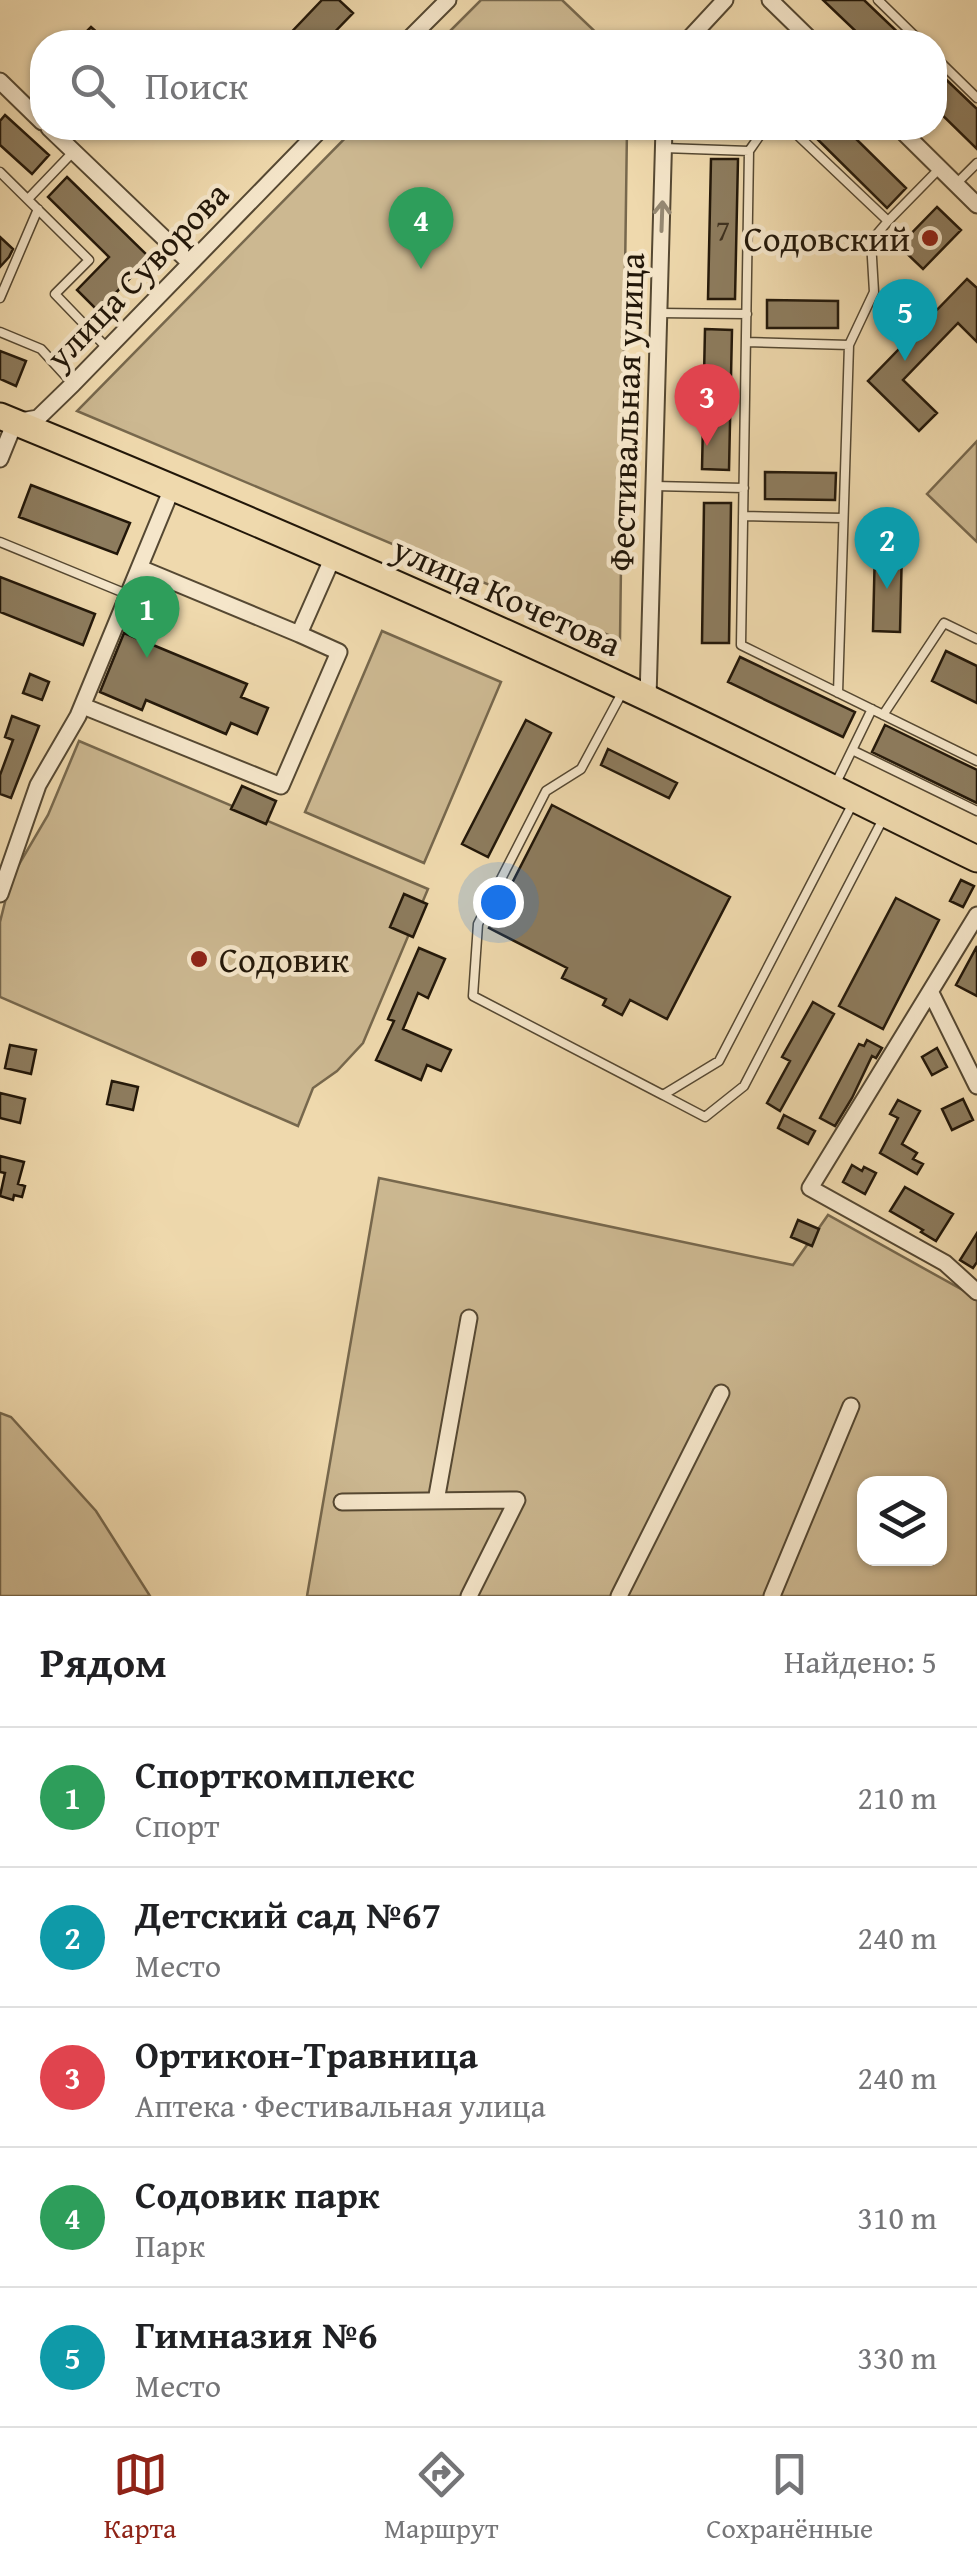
<!DOCTYPE html>
<html lang="ru">
<meta charset="utf-8">
<style>
body{margin:0;font-family:"Gentium Book Plus",serif;background:#f6f6f6;color:#202124}
.controls{position:absolute;right:30px;bottom:30px;display:grid;overflow:hidden;border-radius:20px;box-shadow:0 2px 8px #0004}
.controls button{width:90px;height:90px;display:grid;place-items:center;padding:0;border:0;border-bottom:2px solid #e0e0e0;background:#fff;color:#202124;font:50px sans-serif}
.you{position:absolute;left:498px;top:902px;width:35px;height:35px;margin:-25px;border:8px solid #fff;border-radius:50%;background:#1a73e8;box-shadow:0 0 0 15px #1a73e833}
.badge{display:grid;place-items:center;width:65px;height:65px;border-radius:50%;background:#8f2418;color:#fff;font-size:32px;font-weight:700}
.pin{position:absolute;translate:-50% -82px;filter:drop-shadow(0 2px 5px #0008)}
.pin::after{content:'';position:absolute;top:52px;width:35px;height:30px;background:inherit;clip-path:polygon(0 0,100% 0,50% 100%)}
.list{margin:0;padding:0;list-style:none}
h2{display:flex;justify-content:space-between;align-items:center;height:130px;margin:0;padding:0 40px;font-size:42px}
h2 small{font-size:32px;font-weight:400;color:#757577}
.list li{display:grid;grid-template-columns:65px 1fr auto;gap:30px;align-items:center;box-sizing:border-box;height:140px;padding:0 40px;border-top:2px solid #e0e0e0}
.list b{display:block;font-size:38px;white-space:nowrap}
.list p{margin:0;font-size:32px;white-space:nowrap;color:#757577}
.list em{font-size:32px;font-style:normal;color:#757577}
.icon{flex:none;width:55px;height:55px;fill:none;stroke:currentColor;stroke-width:2;stroke-linecap:round;stroke-linejoin:round}
.map{position:relative;flex:none;width:977px;height:1596px;overflow:hidden}
.search{position:absolute;background:#fff;box-shadow:0 2px 8px #0004;left:30px;right:30px;top:30px;height:110px;display:flex;align-items:center;gap:25px;box-sizing:border-box;padding:0 35px;border-radius:40px;color:#757577;font-size:38px}
.sheet{height:830px;background:#fff}
nav{display:flex;justify-content:space-around;align-items:center;box-sizing:border-box;height:140px;border-top:2px solid #e0e0e0;background:#fff;font-size:28px;color:#757577}
nav a{display:grid;justify-items:center;gap:5px}
nav .on{color:#8f2418}
.map>svg:first-child{display:block}
.green{fill:#ccb891;stroke:#77684d;stroke-width:2.5;fill-rule:evenodd}
.building{fill:#8d7c5e;stroke:#221709;stroke-width:2.5}
.lines{fill:none;stroke-linecap:round;stroke-linejoin:round}
.lane-casing{stroke:#554832;stroke-width:11}
.street-casing{stroke:#554832;stroke-width:19}
.primary-casing{stroke:#221709;stroke-width:29}
.lane{stroke:#f5e6ca;stroke-width:8}
.street{stroke:#f5e6ca;stroke-width:15}
.primary{stroke:#efd9ad;stroke-width:25}
.oneway{stroke:#968973}
.poi-dot{fill:#8f2418;stroke:#f5e6ca;stroke-width:4}
.labels{text-anchor:middle;dominant-baseline:central;stroke-width:9;stroke-linejoin:round;paint-order:stroke}
.number-label{font-size:30px;fill:#3d301e}
.poi-label{font-size:35px;fill:#221709;stroke:#f5e6ca;text-anchor:end}
.street-label{font-size:35px;fill:#221709;stroke:#f5e6ca}
</style>
<div class="map">
<svg width="977" height="1596" viewBox="0 0 977 1596">
<rect width="100%" height="100%" fill="#efd9ad"/>
<filter id="stains"><feTurbulence type="fractalNoise" baseFrequency=".002" numOctaves="4"/><feColorMatrix values="0 0 0 0 .2 0 0 0 0 .09 0 0 0 0 .02 0 0 0 .5 -.17"/></filter>
<radialGradient id="worn" r=".72"><stop offset=".6" stop-color="#630" stop-opacity="0"/><stop offset="1" stop-color="#630" stop-opacity=".3"/></radialGradient>
<path class="green" d="M481,0H562L606,42H439Z
M355,128H627L620,640L77,411Z
M977,441V542L927,494Z
M382,631L501,682L424,863L305,812Z
M79,741L428,889L363,1043L337,1071L313,1088L298,1126L0,997V922L11,878L48,815Z
M379,1178L793,1265L828,1215L977,1298V1596H307ZM864,1484H940V1559H864Z
M0,1413L11,1417L96,1511L150,1596H0Z"/>
<path class="building" d="M322,0H339L353,13L325,42H282Z
M823,0H864L908,42H867Z
M91,27L108,42H76Z
M934,68L977,109V149L934,107Z
M5,115L49,155L32,174L0,145V121Z
M806,128H845L906,188L887,208Z
M711,159H738L735,299H708Z
M67,177L150,258L98,311L77,290L109,257L48,197Z
M937,207L961,230L923,269L899,246Z
M0,237L13,249L9,257L0,267Z
M967,279L977,288V342L958,323L903,380L937,413L919,431L868,381Z
M767,300L838,301V328H767Z
M705,329L732,330L729,470L702,469Z
M0,351L26,361L16,386L0,379Z
M765,472L836,473L835,500L765,499Z
M31,485L130,523L117,554L19,517Z
M704,503H731L729,643H702Z
M875,546L902,547L900,632L873,631Z
M0,577L95,614L83,645L0,612Z
M124,633L247,684L241,697L268,708L257,734L231,723L226,734L146,700L142,710L100,692Z
M946,651L977,666V703L932,681Z
M740,657L855,712L843,737L728,682Z
M30,674L49,682L42,700L23,693Z
M12,716L39,726L11,798L0,794V775L13,740L5,737Z
M526,720L551,733L488,857L462,844Z
M885,725L977,770V803L872,752Z
M608,749L677,783L669,798L601,765Z
M242,786L276,801L266,824L231,809Z
M552,805L730,897L667,1019L630,1000L622,1015L603,1005L606,999L562,978L567,968L489,928Z
M961,880L974,886L963,907L950,901Z
M404,894L427,904L413,937L390,927Z
M896,898L939,920L883,1029L839,1006Z
M977,946V996L956,985Z
M419,948L445,959L428,998L418,993L403,1029L451,1050L441,1071L427,1065L421,1080L376,1060L394,1021L388,1019Z
M813,1002L834,1014L780,1111L767,1103L790,1061L782,1057Z
M867,1040L882,1048L876,1058L872,1056L852,1098L835,1126L820,1118L859,1044L864,1046Z
M10,1045L36,1050L31,1074L5,1068Z
M937,1048L947,1067L932,1075L922,1057Z
M112,1081L138,1087L133,1110L107,1104Z
M0,1093L25,1099L20,1123L0,1118Z
M963,1099L973,1120L952,1130L942,1109Z
M898,1100L920,1111L902,1144L917,1153L913,1159L923,1164L917,1174L880,1153L898,1118L890,1114Z
M784,1115L815,1131L808,1144L778,1128Z
M0,1156L24,1162L18,1184L25,1186L22,1197L14,1195L13,1200L0,1196L5,1173L0,1172Z
M852,1165L862,1171L864,1167L876,1173L865,1194L843,1182Z
M905,1187L953,1214L936,1241L921,1232L923,1230L890,1211Z
M798,1220L819,1229L812,1246L791,1237Z
M977,1233V1262L973,1268L960,1260Z"/>
<g class="lines">
<g class="lane-casing">
<path id="lane" d="M878,0L921,42
M934,56L977,98
M790,128L888,221L940,168
M664,148L749,151L741,645L977,761
M749,151L765,128
M0,172L89,260L55,294L108,349
M956,184L977,163
M28,199L74,151
M0,298L38,209
M659,313L747,314
M0,332L41,349L72,383
M746,342L849,345
M654,486L744,488
M743,516L843,518
M0,542L129,595
M623,691L581,769L546,791L478,924L473,996L663,1095L719,1061L853,803
M838,693L849,345L874,292L871,241L888,221
M883,715L944,623L977,639
M852,750L977,811
M835,785L872,709
M663,1095L705,1117L744,1086L884,817"/>
</g>
<g class="street-casing">
<path id="street" d="M770,0L813,42
M406,42L448,0
M686,42L725,0
M0,81L42,122
M49,128L189,262
M899,128L977,205
M0,459L15,422L38,418L73,384L322,128
M140,568L299,634
M648,698L664,128
M83,706L281,786L339,652L299,634L333,557
M0,894L38,785L78,716L173,486
M977,915L810,1188L945,1263L977,1292
M931,993L977,1086
M436,1501L469,1318
M342,1502L517,1500L469,1596
M619,1596L721,1393
M772,1596L851,1406"/>
</g>
<g class="primary-casing">
<path id="primary" d="M0,416C210,502 418,591 624,687C743,742 859,802 977,859"/>
</g>
<use href="#lane" class="lane"/>
<use href="#street" class="street"/>
<use href="#primary" class="primary"/>
</g>
<defs><path id="oneway-shaft" d="M-6 0H5M1.5-3L5.5 0L1.5 3" fill="none" stroke-width="1.6" stroke-linecap="round" stroke-linejoin="round" transform="scale(2.5)"/></defs>
<use class="oneway" href="#oneway-shaft" transform="translate(662 216) rotate(-88)"/>
<g class="poi-dot">
<circle cx="930" cy="238" r="10"/>
<circle cx="199" cy="959" r="10"/>
</g>
<g class="labels">
<g class="number-label">
<text x="723" y="229">7</text>
</g>
<g class="poi-label">
<text x="910" y="238">Содовский</text>
<text x="219" y="959" text-anchor="start">Содовик</text>
</g>
<g class="street-label">
<text transform="translate(137 275) rotate(-46)">улица Суворова</text>
<text transform="translate(626 412) rotate(-88)">Фестивальная улица</text>
<text transform="translate(507 596) rotate(24)">улица Кочетова</text>
</g>
</g>
<rect width="100%" height="100%" filter="url(#stains)"/>
<rect width="100%" height="100%" fill="url(#worn)"/>
</svg>
<div class="controls">
<button><svg class="icon" aria-label="layers" viewBox="0 0 24 24"><path d="M12 4l9 5-9 5-9-5zM3 14l9 5 9-5"/></svg></button>
</div>
<div class="you"></div>
<div class="pin badge" style="left:147px;top:658px;background:#2e9e5b">1</div>
<div class="pin badge" style="left:887px;top:589px;background:#0f9aa8">2</div>
<div class="pin badge" style="left:707px;top:446px;background:#e0444e">3</div>
<div class="pin badge" style="left:421px;top:269px;background:#2e9e5b">4</div>
<div class="pin badge" style="left:905px;top:361px;background:#0f9aa8">5</div>
<div class="search"><svg class="icon" aria-label="search" viewBox="0 0 24 24"><circle cx="10" cy="10" r="6"/><path d="M15 15l6 6"/></svg>Поиск</div>
</div>
<section class="sheet">
<h2>Рядом<small>Найдено: 5</small></h2>
<ul class="list">
<li><span class="badge" style="background:#2e9e5b">1</span><div><b>Спорткомплекс</b><p>Спорт</p></div><em>210 m</em></li>
<li><span class="badge" style="background:#0f9aa8">2</span><div><b>Детский сад №67</b><p>Место</p></div><em>240 m</em></li>
<li><span class="badge" style="background:#e0444e">3</span><div><b>Ортикон-Травница</b><p>Аптека · Фестивальная улица</p></div><em>240 m</em></li>
<li><span class="badge" style="background:#2e9e5b">4</span><div><b>Содовик парк</b><p>Парк</p></div><em>310 m</em></li>
<li><span class="badge" style="background:#0f9aa8">5</span><div><b>Гимназия №6</b><p>Место</p></div><em>330 m</em></li>
</ul>
</section>
<nav>
<a class="on"><svg class="icon" aria-label="map" viewBox="0 0 24 24"><path d="M3 6l6-2 6 2 6-2v14l-6 2-6-2-6 2zM9 4v14M15 6v14"/></svg>Карта</a>
<a><svg class="icon" aria-label="directions" viewBox="0 0 24 24"><path d="M12 3l9 9-9 9-9-9zM9 14v-3h6M13 9l2 2-2 2"/></svg>Маршрут</a>
<a><svg class="icon" aria-label="saved" viewBox="0 0 24 24"><path d="M7 4h10v16l-5-4-5 4z"/></svg>Сохранённые</a>
</nav>
